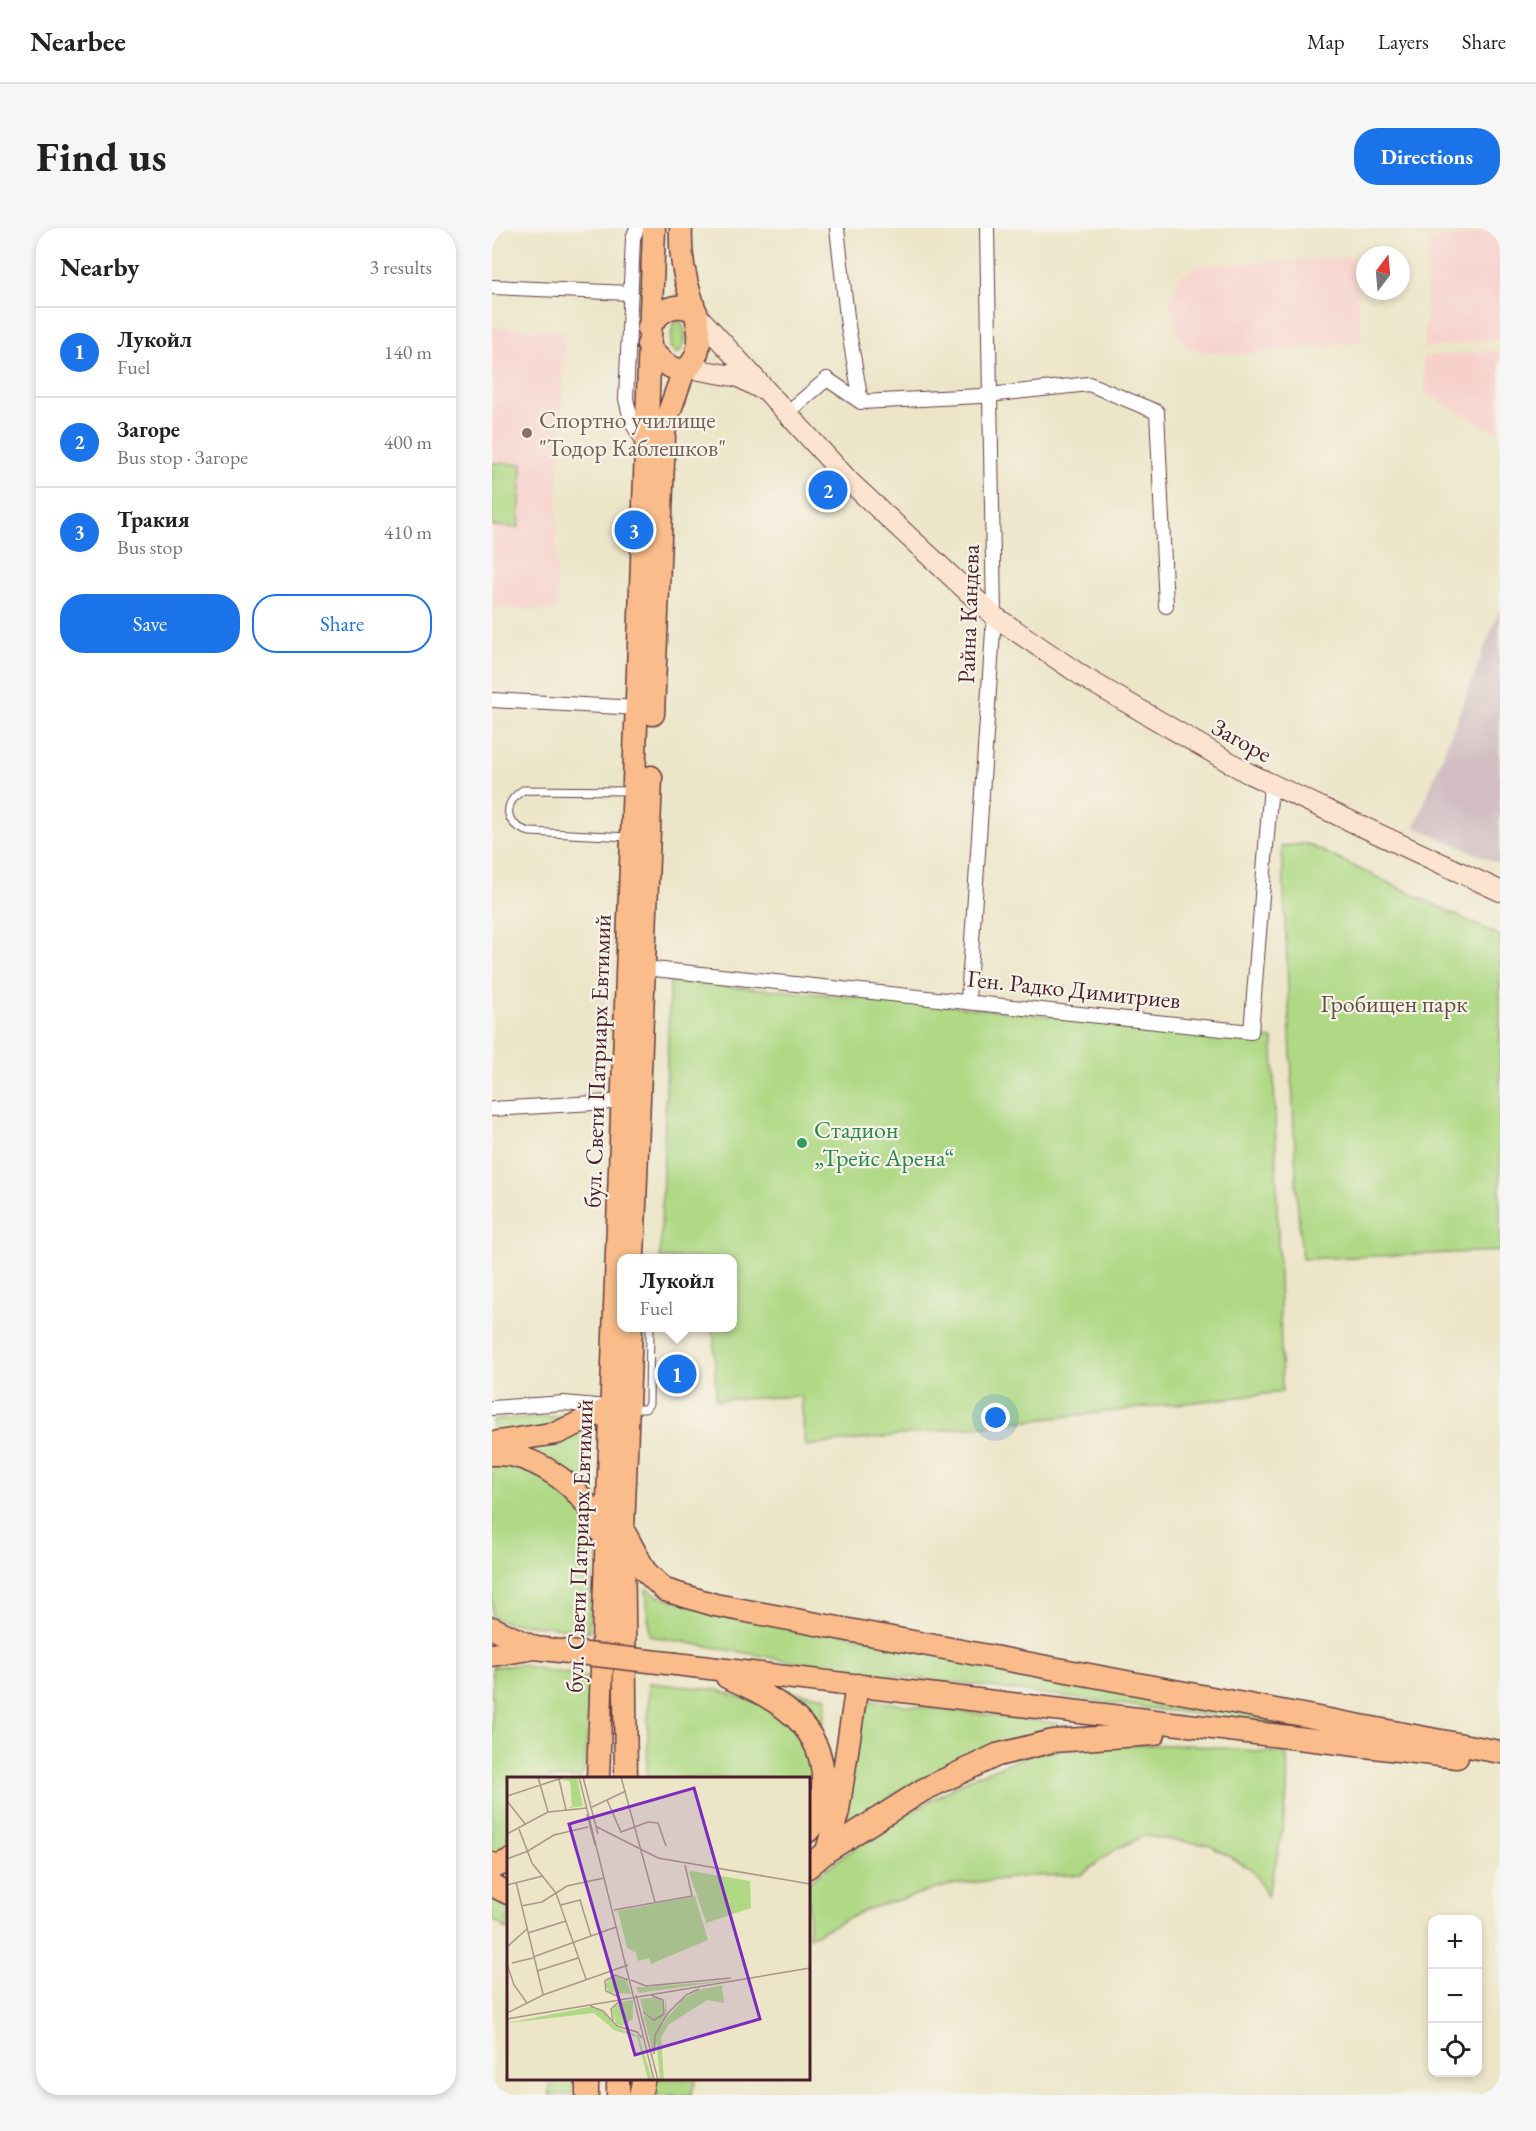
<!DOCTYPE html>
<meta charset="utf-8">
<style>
body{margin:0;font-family:"EB Garamond",serif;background:#f6f6f6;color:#222}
.controls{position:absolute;right:18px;bottom:18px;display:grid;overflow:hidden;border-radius:12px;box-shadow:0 3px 9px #0003}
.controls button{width:54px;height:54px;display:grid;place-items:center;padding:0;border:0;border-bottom:2px solid #e0e0e0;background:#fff;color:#222;font:30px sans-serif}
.compass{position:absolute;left:864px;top:18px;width:54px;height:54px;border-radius:50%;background:#fff;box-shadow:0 3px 9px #0003;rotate:16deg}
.you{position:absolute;left:504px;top:1190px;width:21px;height:21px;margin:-15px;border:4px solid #fff;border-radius:50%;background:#1a73e8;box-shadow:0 0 0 9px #1a73e833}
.badge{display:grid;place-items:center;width:39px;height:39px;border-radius:50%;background:#1a73e8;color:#fff;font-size:20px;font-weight:700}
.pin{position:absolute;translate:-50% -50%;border:3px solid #fff;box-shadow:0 2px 6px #0006}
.popup{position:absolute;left:125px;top:1026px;width:120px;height:78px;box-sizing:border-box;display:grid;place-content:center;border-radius:12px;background:#fff;filter:drop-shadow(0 2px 4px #0005);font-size:20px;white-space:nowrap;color:#767676}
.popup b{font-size:22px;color:#222}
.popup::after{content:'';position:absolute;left:50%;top:100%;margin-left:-12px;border:12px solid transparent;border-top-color:#fff}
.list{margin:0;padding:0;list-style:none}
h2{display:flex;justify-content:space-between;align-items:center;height:78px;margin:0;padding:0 24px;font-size:26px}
h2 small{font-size:20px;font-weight:400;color:#767676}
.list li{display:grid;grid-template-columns:39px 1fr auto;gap:18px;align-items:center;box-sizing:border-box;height:90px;padding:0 24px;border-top:2px solid #e0e0e0}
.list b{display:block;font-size:22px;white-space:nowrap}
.list p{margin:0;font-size:20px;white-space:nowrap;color:#767676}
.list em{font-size:20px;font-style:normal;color:#767676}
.actions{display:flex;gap:12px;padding:18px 24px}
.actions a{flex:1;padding:14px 0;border:2px solid #1a73e8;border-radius:24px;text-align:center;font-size:21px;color:#1a73e8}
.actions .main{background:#1a73e8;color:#fff}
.icon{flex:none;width:33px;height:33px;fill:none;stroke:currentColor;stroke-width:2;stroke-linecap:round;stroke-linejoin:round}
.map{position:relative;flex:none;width:1008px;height:1867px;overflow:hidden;border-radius:24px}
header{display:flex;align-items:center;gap:36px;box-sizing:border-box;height:84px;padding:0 30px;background:#fff;border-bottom:2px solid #e0e0e0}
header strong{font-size:28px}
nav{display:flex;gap:33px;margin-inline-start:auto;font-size:21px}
.intro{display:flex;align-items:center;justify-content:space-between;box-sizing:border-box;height:144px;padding:0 36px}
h1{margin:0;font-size:42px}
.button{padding:15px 27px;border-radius:24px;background:#1a73e8;color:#fff;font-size:21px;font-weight:700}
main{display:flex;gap:36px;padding:0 36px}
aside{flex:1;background:#fff;border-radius:24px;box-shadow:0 3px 9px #0003}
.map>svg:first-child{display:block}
.built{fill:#f7d0ca}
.industrial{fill:#d2bec2}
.green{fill:#afd985;stroke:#7c7c58;stroke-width:1.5}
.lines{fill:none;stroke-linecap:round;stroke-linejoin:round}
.lane-casing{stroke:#623d43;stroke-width:9}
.street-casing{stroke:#623d43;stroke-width:16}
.secondary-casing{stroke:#623d43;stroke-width:22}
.primary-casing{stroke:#623d43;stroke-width:25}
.lane{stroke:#fff;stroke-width:7}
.street{stroke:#fff;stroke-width:14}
.secondary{stroke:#fde4d0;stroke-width:20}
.primary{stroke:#f9bc8a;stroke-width:22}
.primary-bridge-casing{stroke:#623d43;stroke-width:25;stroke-linecap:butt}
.primary-bridge{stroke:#f9bc8a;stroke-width:22}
.education-dot{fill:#8d6e63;stroke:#f7f3e8;stroke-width:2}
.leisure-dot{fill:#2e9e5b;stroke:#f7f3e8;stroke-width:2}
.labels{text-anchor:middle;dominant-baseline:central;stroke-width:4.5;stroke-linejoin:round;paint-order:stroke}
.education-label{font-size:24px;fill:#785e54;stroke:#f7f3e8;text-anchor:start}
.street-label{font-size:24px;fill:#4a1f2b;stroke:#f7f3e8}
.park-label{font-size:24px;fill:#634e42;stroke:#f7f3e8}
.leisure-label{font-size:24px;fill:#27864d;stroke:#f7f3e8;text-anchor:start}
.inset-road{fill:none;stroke:#ab9689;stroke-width:1.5}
.view{fill:#7b2cbf;fill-opacity:0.15;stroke:#7b2cbf;stroke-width:3}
.inset-edge{fill:none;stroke:#4a1f2b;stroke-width:3}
</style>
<header>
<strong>Nearbee</strong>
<nav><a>Map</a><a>Layers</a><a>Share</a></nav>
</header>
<div class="intro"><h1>Find us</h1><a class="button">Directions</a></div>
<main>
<aside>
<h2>Nearby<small>3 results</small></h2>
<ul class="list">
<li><span class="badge">1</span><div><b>Лукойл</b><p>Fuel</p></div><em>140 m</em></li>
<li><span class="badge">2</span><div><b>Загоре</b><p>Bus stop · Загоре</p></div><em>400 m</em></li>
<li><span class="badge">3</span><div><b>Тракия</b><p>Bus stop</p></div><em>410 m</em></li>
</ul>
<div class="actions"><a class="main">Save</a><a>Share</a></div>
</aside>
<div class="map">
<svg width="1008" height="1867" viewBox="0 0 1008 1867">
<rect width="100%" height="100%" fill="#f7f3e8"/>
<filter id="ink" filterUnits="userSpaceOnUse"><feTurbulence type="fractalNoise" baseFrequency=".0167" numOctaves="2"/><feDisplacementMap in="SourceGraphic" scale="12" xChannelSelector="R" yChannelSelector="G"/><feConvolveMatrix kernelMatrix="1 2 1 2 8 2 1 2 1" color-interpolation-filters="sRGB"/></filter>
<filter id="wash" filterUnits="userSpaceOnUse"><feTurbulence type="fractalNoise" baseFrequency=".008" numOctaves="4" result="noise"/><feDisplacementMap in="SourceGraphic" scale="24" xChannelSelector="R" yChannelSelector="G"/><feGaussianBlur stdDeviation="1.35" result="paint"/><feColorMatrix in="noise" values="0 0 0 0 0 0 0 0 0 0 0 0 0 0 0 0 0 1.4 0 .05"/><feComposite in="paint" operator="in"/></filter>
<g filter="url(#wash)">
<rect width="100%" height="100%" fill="#ece5c8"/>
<path class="built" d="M1008,3V110L932,120L937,11Z
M863,28L869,113L744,127L697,121L686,107L678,74L687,48L710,38Z
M0,99L73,103L64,308L65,383L0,379Z
M1008,122V206L934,166L931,129Z"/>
<path class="industrial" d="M1008,380V636L923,599Z"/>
<path class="green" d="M187,93C196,101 195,119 185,126L178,119L181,95Z
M0,235L30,236L27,299L0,298Z
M815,616L1008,708V1023L810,1031L805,970L790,618Z
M178,753L441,776L781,811L790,1164L313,1218L309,1168L224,1172L222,1108L217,1100H240V1030H168Z
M82,1187L52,1202L0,1208V1192Z
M99,1194L100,1272L30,1219Z
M0,1232L37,1240L71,1265L101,1298L97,1403L14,1394L0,1389Z
M154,1360L168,1369L881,1510L484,1457L349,1442L158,1408Z
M28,1437L99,1450L93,1540L88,1550H16V1625L0,1629V1439Z
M157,1455L226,1462L277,1479L302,1498L324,1543L317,1587L316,1550H155Z
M272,1460L335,1469L328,1511Z
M380,1473L596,1499L549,1504L505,1519L432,1550L403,1566L351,1602L371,1481Z
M610,1517H699L795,1526C798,1575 788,1621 775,1668L761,1642L717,1617L652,1608L624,1621L589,1647L536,1648L458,1657L376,1681L317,1709L316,1654L389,1601L474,1552L542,1525Z
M0,1669L16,1678V1702L0,1691Z
M58,1851H81L80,1867H57Z
M162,1851H204L199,1867H158Z"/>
</g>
<g filter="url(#ink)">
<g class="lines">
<g class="lane-casing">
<path id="lane" d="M137,609L38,604C13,597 9,577 31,562L137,563
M138,1181H153L157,1176L158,1100"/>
</g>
<g class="street-casing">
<path id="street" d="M145,0L141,10L134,171L140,195L152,215
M345,0L356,98L369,174L488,168L597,156L665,184L674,378
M0,59L139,65
M295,185L335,151L369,174
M0,472L146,480
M152,740L759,804L779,557
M476,772L502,388L495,0
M0,881L136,873
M0,1180L72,1175L115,1179"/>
</g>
<g class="secondary-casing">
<path id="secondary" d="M205,87L358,254L502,388L593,450L756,545L1008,663
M196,140L247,149L267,160"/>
</g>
<g class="primary-casing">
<path id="primary" d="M156,101C167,82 183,72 204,84
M156,117C164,129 181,147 196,140C218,116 202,82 195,56C190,37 188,19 189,0
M161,486L172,208L174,193L192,142
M141,1030L159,549
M0,1215L65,1205L119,1180
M0,1226C36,1224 76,1250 97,1279C103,1288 107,1299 112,1309
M131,1302L153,1343L173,1362L223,1377L1008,1524
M0,1400L43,1420
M0,1427L43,1420L68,1423
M184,1436L965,1529
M235,1449C285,1470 335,1498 331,1560C331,1574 325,1592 316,1603
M106,1550L162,0
M134,1550L131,1302L139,1100
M335,1623L346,1583L365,1457
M0,1636L7,1637L16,1633
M316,1639L335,1623L431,1562L505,1527L561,1513L662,1506
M0,1657L16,1665
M95,1867V1850
M126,1867V1850
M148,1867L152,1850"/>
</g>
<use href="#lane" class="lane"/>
<use href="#street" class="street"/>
<use href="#secondary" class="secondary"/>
<use href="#primary" class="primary"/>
<g class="primary-bridge-casing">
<path id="primary-bridge" d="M68,1423L184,1436"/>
</g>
<use href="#primary-bridge" class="primary-bridge"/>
</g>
</g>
<circle class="education-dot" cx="35" cy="205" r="6"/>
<circle class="leisure-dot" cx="310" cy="915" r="6"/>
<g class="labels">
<g class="education-label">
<text x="47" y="191">Спортно училище<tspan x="47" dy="28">"Тодор Каблешков"</tspan></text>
</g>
<g class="street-label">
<text transform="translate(476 386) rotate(-88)">Райна Кандева</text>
<text transform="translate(750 512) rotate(29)">Загоре</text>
<text transform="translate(582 761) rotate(6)">Ген. Радко Димитриев</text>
<text transform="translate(105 833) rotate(-88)">бул. Свети Патриарх Евтимий</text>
<text transform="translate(87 1318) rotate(-88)">бул. Свети Патриарх Евтимий</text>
</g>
<g class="park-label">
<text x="902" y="775">Гробищен парк</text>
</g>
<g class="leisure-label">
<text x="322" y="901">Стадион<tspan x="322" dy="28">„Трейс Арена“</tspan></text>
</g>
</g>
<g transform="translate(15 1549)">
<rect width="303" height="303" fill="#ece5c8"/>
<path d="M70,0L76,29L61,31L65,29L63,4L53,3ZM185,94L243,104L244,131L199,146L182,95ZM188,119L201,163L144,187L142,181L131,184L129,176L120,171L111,134ZM107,199L120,204L124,217L102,215L98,207ZM225,203L132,216L129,210H140ZM215,208L217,226L200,223L161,248L154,261L157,303H153L149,259L160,241L176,222L192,213ZM158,217L160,233L146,277L136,237L146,243L158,237ZM149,220L155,224L156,237L147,242L136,234L133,222ZM126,223V242L115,249L109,247L105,233L113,225ZM82,230L96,235L109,250L132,259L145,303H141L130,260L107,253L87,236L0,246Z" fill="#afd985"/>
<path class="inset-road" d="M31,0L41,35M72,0L147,303M76,0L91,57M114,0L148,125M52,2L59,33M0,19L58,0M100,23L114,55L141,45L151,46L159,69M0,24L19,48M85,30L119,14M80,37L88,68M90,50L151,81L303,107M12,52L25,86L49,116L79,202M0,57L41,35L80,31M0,82L21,74L47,58L81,50M9,105L36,217M0,108L36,99M54,128L73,123L84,159M14,129L35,125L60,109L97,101M107,133L185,119L178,88M21,156L59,144M0,170L20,152M26,180L109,150M5,186L26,181M0,187L7,208L20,226M30,194L71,181M124,203L139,209L224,201M129,218L151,303M112,220L99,214L98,204L108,198L121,203M83,229L96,234L110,249L130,255L135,261M136,235L147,243L157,237L156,223L144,218M0,236L36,218L121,188M0,242L303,191M106,244L104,232L115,222M147,277L148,258L161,236L179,218L192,212"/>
<path class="view" d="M187,11L253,242L128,278L62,47Z"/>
<rect width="303" height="303" class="inset-edge"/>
</g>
</svg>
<div class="controls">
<button>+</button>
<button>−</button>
<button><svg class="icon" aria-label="locate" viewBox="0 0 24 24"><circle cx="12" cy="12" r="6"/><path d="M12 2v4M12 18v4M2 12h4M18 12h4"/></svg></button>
</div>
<svg class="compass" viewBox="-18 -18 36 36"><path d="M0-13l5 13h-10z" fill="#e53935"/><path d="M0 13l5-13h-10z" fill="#767676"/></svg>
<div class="you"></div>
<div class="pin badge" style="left:185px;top:1146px">1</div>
<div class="popup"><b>Лукойл</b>Fuel</div>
<div class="pin badge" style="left:336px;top:262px">2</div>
<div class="pin badge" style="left:142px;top:302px">3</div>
</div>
</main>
